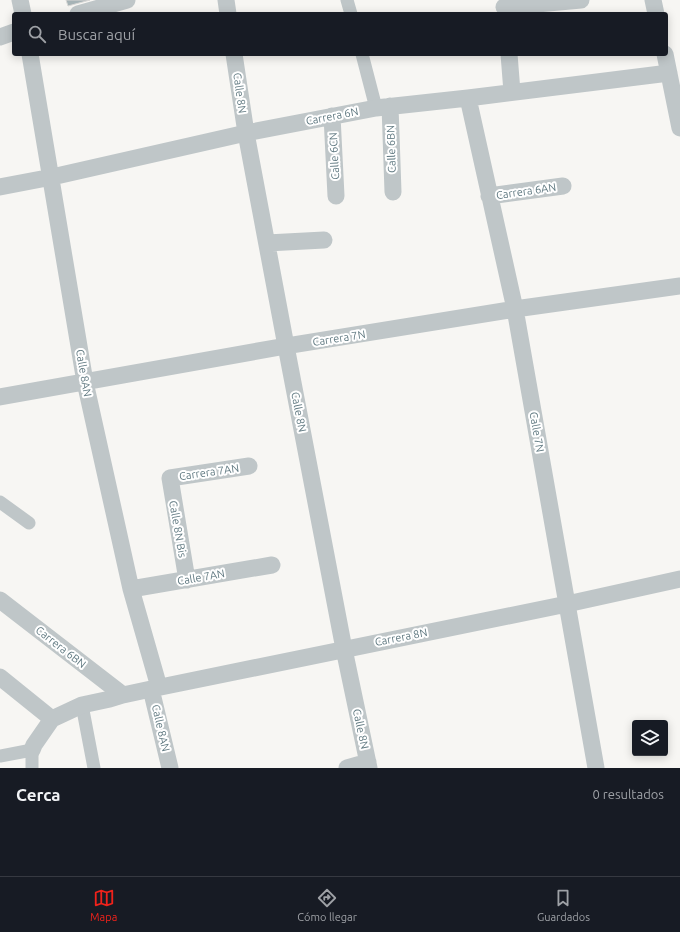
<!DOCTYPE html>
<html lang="es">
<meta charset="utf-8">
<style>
body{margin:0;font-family:Ubuntu,sans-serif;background:#20242c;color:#f1f3f6}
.controls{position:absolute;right:12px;bottom:12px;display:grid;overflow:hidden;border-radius:4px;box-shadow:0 2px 10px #0003}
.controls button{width:36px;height:36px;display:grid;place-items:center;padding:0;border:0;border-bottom:1px solid #363941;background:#171b24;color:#f1f3f6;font:20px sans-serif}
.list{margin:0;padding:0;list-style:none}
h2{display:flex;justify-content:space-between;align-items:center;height:52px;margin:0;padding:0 16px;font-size:17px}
h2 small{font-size:13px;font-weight:400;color:#9ea1a6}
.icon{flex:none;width:22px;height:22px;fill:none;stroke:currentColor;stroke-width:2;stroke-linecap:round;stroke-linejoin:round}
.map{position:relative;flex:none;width:680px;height:768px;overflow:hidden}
.search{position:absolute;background:#171b24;box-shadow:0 2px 10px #0003;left:12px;right:12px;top:12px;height:44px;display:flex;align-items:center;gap:10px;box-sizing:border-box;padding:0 14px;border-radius:4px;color:#9ea1a6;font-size:15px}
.sheet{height:108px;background:#171b24}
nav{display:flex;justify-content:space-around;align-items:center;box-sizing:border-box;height:56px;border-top:1px solid #363941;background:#171b24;font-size:11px;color:#9ea1a6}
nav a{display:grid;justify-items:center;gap:2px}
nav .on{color:#f0221b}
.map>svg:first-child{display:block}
.building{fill:#a6b3b6;stroke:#d9d8d6}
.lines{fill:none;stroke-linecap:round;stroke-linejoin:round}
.pedestrian{stroke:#bfc6c8;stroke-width:13}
.minor{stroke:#bfc6c8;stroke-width:17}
.labels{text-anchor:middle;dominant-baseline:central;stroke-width:4;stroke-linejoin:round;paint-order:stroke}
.street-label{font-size:11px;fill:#607981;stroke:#fff}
</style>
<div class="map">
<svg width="680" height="768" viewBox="0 0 680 768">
<rect width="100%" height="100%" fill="#f7f6f3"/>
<path class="building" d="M66,0H90L68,6Z"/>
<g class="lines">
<path class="pedestrian" d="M347,0L351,14
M362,54L376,108
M0,502L29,523
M82,705L94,768
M0,756L32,750V768"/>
<path class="minor" d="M20,0L23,14
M226,0L228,14
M653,0L656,14
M504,7L581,0
M78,14L127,0
M0,37L14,32
M30,54L85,382L131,589L159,687
M234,54L246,133L286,346L344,649L369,768
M509,54L512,92
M665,54L680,128
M468,98L515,309L567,604L596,768
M390,106L393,192
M332,116L336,196
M0,187L52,177L246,133L376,108L468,98L669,73
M489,196L563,186
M267,243L324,240
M0,397L286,346L515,309L680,286
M187,580L170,478L249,466
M131,589L272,565
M0,600L123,695
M0,677L52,719
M151,689L170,768
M32,750L34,745L52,719L82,705L110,699L123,695L151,689L567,604L680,579
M347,768L368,762"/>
</g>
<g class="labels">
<g class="street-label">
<text transform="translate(240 93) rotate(82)">Calle 8N</text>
<text transform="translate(332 116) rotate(-11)">Carrera 6N</text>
<text transform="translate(391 149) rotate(-92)">Calle 6BN</text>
<text transform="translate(334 156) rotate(-93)">Calle 6CN</text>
<text transform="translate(526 191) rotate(-8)">Carrera 6AN</text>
<text transform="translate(339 338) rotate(-9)">Carrera 7N</text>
<text transform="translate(84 373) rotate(80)">Calle 8AN</text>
<text transform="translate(299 412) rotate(79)">Calle 8N</text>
<text transform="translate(537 432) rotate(80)">Calle 7N</text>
<text transform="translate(209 472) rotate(-8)">Carrera 7AN</text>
<text transform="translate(178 529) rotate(80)">Calle 8N Bis</text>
<text transform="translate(201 577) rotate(-10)">Calle 7AN</text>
<text transform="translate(401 637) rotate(-11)">Carrera 8N</text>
<text transform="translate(61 647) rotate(38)">Carrera 6BN</text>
<text transform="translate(161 728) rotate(77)">Calle 8AN</text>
<text transform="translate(361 729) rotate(78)">Calle 8N</text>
</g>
</g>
</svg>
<div class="controls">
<button><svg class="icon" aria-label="layers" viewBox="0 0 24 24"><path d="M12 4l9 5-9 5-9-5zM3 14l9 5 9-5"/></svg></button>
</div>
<div class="search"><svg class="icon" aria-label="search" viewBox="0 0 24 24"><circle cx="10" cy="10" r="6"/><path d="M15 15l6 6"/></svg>Buscar aquí</div>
</div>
<section class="sheet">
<h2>Cerca<small>0 resultados</small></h2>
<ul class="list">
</ul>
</section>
<nav>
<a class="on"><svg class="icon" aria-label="map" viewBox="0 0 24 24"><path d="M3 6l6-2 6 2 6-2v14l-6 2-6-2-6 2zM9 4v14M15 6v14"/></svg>Mapa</a>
<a><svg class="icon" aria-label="directions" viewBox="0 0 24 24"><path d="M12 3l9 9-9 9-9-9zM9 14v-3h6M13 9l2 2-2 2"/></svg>Cómo llegar</a>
<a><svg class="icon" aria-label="saved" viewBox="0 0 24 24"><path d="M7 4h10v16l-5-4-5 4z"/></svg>Guardados</a>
</nav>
